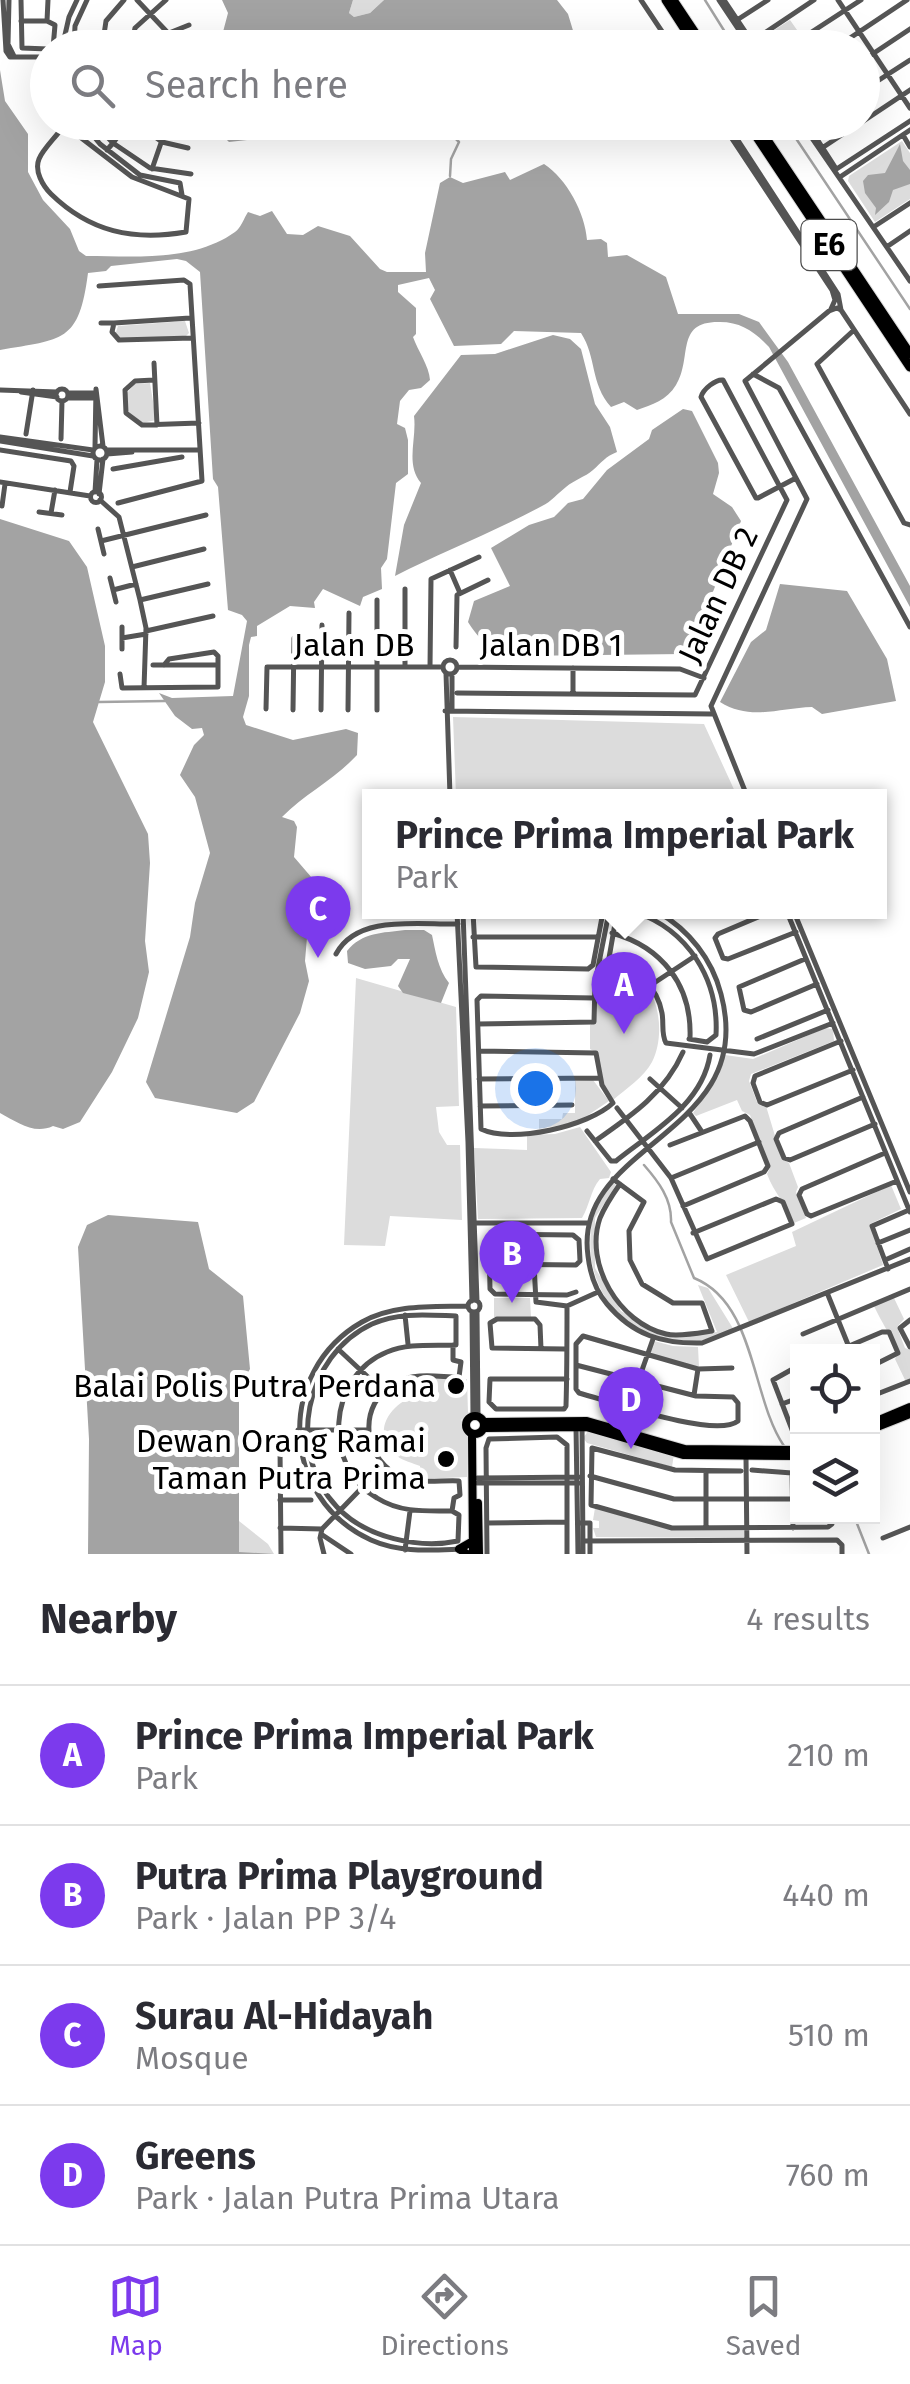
<!DOCTYPE html>
<meta charset="utf-8">
<style>
body{margin:0;font-family:"Fira Sans",sans-serif;background:#f7f7f7;color:#2b2b33}
.controls{position:absolute;right:30px;bottom:30px;display:grid;overflow:hidden;border-radius:0px;box-shadow:0 10px 40px #0002}
.controls button{width:90px;height:90px;display:grid;place-items:center;padding:0;border:0;border-bottom:2px solid #e1e1e2;background:#fff;color:#2b2b33;font:50px sans-serif}
.you{position:absolute;left:535px;top:1088px;width:35px;height:35px;margin:-25px;border:8px solid #fff;border-radius:50%;background:#1a73e8;box-shadow:0 0 0 15px #1a73e833}
.badge{display:grid;place-items:center;width:65px;height:65px;border-radius:50%;background:#7c3aed;color:#fff;font-size:32px;font-weight:700}
.pin{position:absolute;translate:-50% -82px;filter:drop-shadow(0 2px 5px #0008)}
.pin::after{content:'';position:absolute;top:52px;width:35px;height:30px;background:inherit;clip-path:polygon(0 0,100% 0,50% 100%)}
.popup{position:absolute;left:362px;top:789px;width:525px;height:130px;box-sizing:border-box;display:grid;place-content:center;border-radius:0px;background:#fff;filter:drop-shadow(0 2px 8px #0005);font-size:32px;white-space:nowrap;color:#7c7c81}
.popup b{font-size:38px;color:#2b2b33}
.popup::after{content:'';position:absolute;left:50%;top:100%;margin-left:-20px;border:20px solid transparent;border-top-color:#fff}
.list{margin:0;padding:0;list-style:none}
h2{display:flex;justify-content:space-between;align-items:center;height:130px;margin:0;padding:0 40px;font-size:42px}
h2 small{font-size:32px;font-weight:400;color:#7c7c81}
.list li{display:grid;grid-template-columns:65px 1fr auto;gap:30px;align-items:center;box-sizing:border-box;height:140px;padding:0 40px;border-top:2px solid #e1e1e2}
.list b{display:block;font-size:38px;white-space:nowrap}
.list p{margin:0;font-size:32px;white-space:nowrap;color:#7c7c81}
.list em{font-size:32px;font-style:normal;color:#7c7c81}
.icon{flex:none;width:55px;height:55px;fill:none;stroke:currentColor;stroke-width:2;stroke-linecap:round;stroke-linejoin:round}
.map{position:relative;flex:none;width:910px;height:1554px;overflow:hidden}
.search{position:absolute;background:#fff;box-shadow:0 10px 40px #0002;left:30px;right:30px;top:30px;height:110px;display:flex;align-items:center;gap:25px;box-sizing:border-box;padding:0 35px;border-radius:55px;color:#7c7c81;font-size:38px}
.sheet{height:690px;background:#fff}
nav{display:flex;justify-content:space-around;align-items:center;box-sizing:border-box;height:140px;border-top:2px solid #e1e1e2;background:#fff;font-size:28px;color:#7c7c81}
nav a{display:grid;justify-items:center;gap:5px}
nav .on{color:#7c3aed}
.map>svg:first-child{display:block}
.green{fill:#dcdcdc}
.water{fill:#a3a3a3}
.lines{fill:none;stroke-linecap:round;stroke-linejoin:round}
.stream{stroke:#a3a3a3;stroke-width:2.5}
.major-casing{stroke:#dbdbdb;stroke-width:10}
.highway-casing{stroke:#dbdbdb;stroke-width:11}
.minor{stroke:#555;stroke-width:5}
.major{stroke:#000;stroke-width:8}
.highway{stroke:#000;stroke-width:9}
.poi-dot{fill:#000;stroke:#fff;stroke-width:4}
.labels{text-anchor:middle;dominant-baseline:central;stroke-width:10;stroke-linejoin:round;paint-order:stroke}
.shield{fill:#fff;stroke:#4c4c4c;stroke-width:2.5}
.shield-label{font-size:30px;font-weight:bold;fill:#000}
.street-label{font-size:32px;fill:#000;stroke:#fff}
.poi-label{font-size:32px;fill:#000;stroke:#fff;text-anchor:end}
</style>
<div class="map">
<svg width="910" height="1554" viewBox="0 0 910 1554">
<rect width="100%" height="100%" fill="#fff"/>
<path class="green" d="M353,0H384L370,13L354,17L349,13Z
M790,20L809,47H760L756,42Z
M902,141L910,153V199L875,222L848,181L849,176Z
M185,321L189,333L186,336L119,339L115,335L118,326Z
M150,383L156,420L142,423L128,411L126,394L135,384Z
M453,717L704,724L737,796H456Z
M602,958C617,964 630,970 642,981C661,999 664,1039 652,1062C644,1077 626,1089 613,1100L606,1093L596,1052L590,1049V1025L596,1021V981Z
M356,978L456,1007L459,1106L436,1107L439,1132L447,1145H460L462,1220L390,1216L385,1246L344,1245Z
M825,1028L833,1029L834,1041L751,1074L749,1081L757,1102L766,1106L782,1159L789,1163L798,1187L796,1192L806,1218L794,1223C786,1204 774,1193 767,1174L770,1168L750,1115L742,1111L737,1100L696,1116L693,1113L719,1075L725,1055L753,1059Z
M593,1080L609,1101L578,1122L539,1129V1119H562L563,1113H575V1081Z
M580,1127L611,1172L609,1178L600,1179C590,1191 590,1205 582,1218L478,1219L474,1148L527,1150V1135L555,1134Z
M612,1182L616,1185L595,1218V1268L621,1311L664,1336L717,1332L698,1285L708,1288L734,1330C720,1335 704,1342 689,1342C626,1342 584,1291 591,1230C592,1223 592,1214 595,1208C599,1199 606,1190 612,1182Z
M891,1185L901,1209L870,1224L883,1265L749,1322L726,1275L796,1246L792,1232Z
M494,1298H530L531,1317H494Z
M894,1298L904,1319L897,1327L905,1348L910,1350V1380L906,1382L895,1359L898,1353C891,1336 882,1323 874,1306Z
M654,1341L673,1346L698,1347L699,1367L649,1354Z
M419,1377L467,1379L468,1413L461,1420L468,1437L467,1477L420,1479V1466C413,1463 403,1461 397,1456C368,1432 392,1401 420,1394Z
M589,1430L674,1454L672,1467L587,1443L583,1438Z
M239,1457V1521L268,1544L274,1554H189Z
M595,1508L669,1529H744V1538L596,1537L593,1528H599V1521L593,1520Z"/>
<path class="water" d="M222,0H353L349,13L354,17L370,13L384,0H557L568,14L578,47H219L228,13Z
M0,70L5,101L28,134V172L43,200L70,229L79,251L86,256C135,256 193,262 235,232C241,228 244,218 248,212L260,216L272,211L287,234L303,235L318,226L350,236L380,269L387,272H426L425,253L440,183L450,177L463,183L505,172L510,180L544,164C567,179 585,213 587,240L601,239L607,243L608,257L627,255L666,277L678,314H739L759,322L788,362L910,586V607L769,347C755,332 741,322 720,322C674,321 693,358 676,385C667,400 652,405 637,410L624,402L611,407C590,383 597,358 581,333L514,331L501,344L454,346L430,299L435,290L429,278L398,285V292L416,308V334L413,337C418,351 429,366 430,380L421,388L409,390L400,401L397,424L405,428L408,440V474L396,483L387,559L381,568L382,589L363,597L360,606L323,589L314,602L315,608L290,606L257,626V636L251,637L249,645V696L243,717L246,725L293,740L346,729L358,733L357,755C335,779 306,793 282,817L294,821L297,827L294,857L312,878L305,961L309,981L300,1013L254,1102L237,1113L155,1098L146,1082L190,937L195,903L210,853L195,797L180,775L194,745L204,735L202,728L192,729L175,716L159,693L172,698L233,696L247,621L242,615L228,610L218,487L213,479L200,272L186,261L177,259L111,266L106,271L88,273C79,343 63,339 0,350Z
M216,123V122L314,123L313,133L229,142L216,129Z
M900,144L903,161L910,170V184L893,190L889,202L875,215L876,208L865,193L863,181L868,175L885,173Z
M553,335L570,339L581,349L595,404L610,427L617,452C606,456 601,463 593,470C585,477 574,480 566,487C558,493 551,502 542,506C494,532 444,551 395,576L404,525L421,483C405,464 417,439 414,416L461,355L495,354Z
M683,409L692,411L718,463L719,473L713,494L732,507L741,521L701,622L683,654L515,656C491,651 480,641 468,622L474,601L510,586L491,548L529,525L554,517L568,503L583,499L607,470L649,439L652,430Z
M0,519L69,541L87,567L105,646V682L93,722L148,834L150,863L145,941L149,972L138,1018L112,1072L80,1122L63,1129L53,1126C34,1135 17,1122 0,1113Z
M780,584L847,591L887,659L896,701L822,714L812,707C779,708 750,721 720,702L751,642L766,630Z
M405,930H424L432,935C435,949 438,970 449,983L441,1003L403,993L398,986L410,959H398L391,966L365,969L348,963L347,951C362,932 383,933 405,930Z
M108,1215L198,1222L209,1269L243,1296L250,1369L239,1388V1552L274,1554H88L89,1439L78,1247L87,1225Z"/>
<g class="lines">
<path class="stream" d="M705,0L735,48
M449,122L451,134L459,142L451,159L450,176
M785,122L910,309
M99,702L165,701
M644,1165C658,1181 672,1199 671,1222L694,1278C756,1303 751,1398 784,1446
M854,1516L869,1554"/>
<g class="major-casing">
<path id="major" d="M466 1425a9 9 0 1 1 18 0a9 9 0 1 1-18 0Z
M484,1422L587,1421L685,1449L798,1450
M872,1423L910,1407
M484,1428L586,1427L683,1455L798,1456
M872,1429L910,1414
M472,1434L473,1554
M478,1503L479,1554
M467,1554L459,1549L473,1541"/>
</g>
<g class="highway-casing">
<path id="highway" d="M666,0L697,48
M673,0L705,48
M747,122L910,367
M755,122L910,354"/>
</g>
<path class="minor" d="M3,0L6,51L10,57H48
M9,0L8,44L14,56
M21,0L22,48L48,49
M137,0L168,33L174,48
M641,0L673,48
M719,0L751,48
M724,0L756,48
M838,0L910,108
M737,20L768,0
M21,21H47L55,25L53,48
M47,21L48,0
M169,33L189,25
M804,37L861,0
M748,44L814,0
M62,48L69,17L77,0
M74,48L75,26L87,0
M102,48L106,21L124,0
M131,48L135,28L166,0
M835,48L907,0
M862,61L910,29
M862,91L910,60
M82,122L100,144L140,175L180,183L182,195
M93,122L113,143L129,122
M135,122L162,142L188,148
M721,122L832,290L835,300L831,309
M726,122L838,294L841,310L910,414
M801,122L910,281
M806,122L835,167
M862,122L910,90
M67,127L132,177L189,199L186,232C133,241 90,232 51,194C43,186 34,171 39,159C43,149 56,137 62,128Z
M903,135L910,147
M822,148L861,122
M107,150L113,143L150,168L191,174
M152,169L161,143
M835,170L910,121
M840,177L910,130
M875,226L910,203
M888,246L910,231
M99,286L184,280L190,284L202,481L118,503
M190,318L114,323L112,332L119,340L192,338
M101,323H114
M854,330L817,364L904,523L910,525
M154,363L157,425
M753,374L779,388L910,627
M154,380L135,381L125,390L126,413L142,425L199,423
M96,389L103,446
M56 395a6 6 0 1 1 12 0a6 6 0 1 1-12 0Z
M0,390L57,392
M21,392L57,397
M68,393H96
M68,398H96
M26,434L33,390
M0,437L93,450
M61,439L62,401
M0,441L93,456
M93 453a7 7 0 1 1 14 0a7 7 0 1 1-14 0Z
M95,447L96,389
M0,450L71,461L74,466L70,492
M107,450H200
M107,454L132,452
M113,469L182,457
M0,482L90,496
M90.5 497a5.5 5.5 0 1 1 11 0a5.5 5.5 0 1 1-11 0Z
M95,492L97,460
M99,494L103,459
M100,500L119,517L140,600L146,628L144,688
M2,506L5,484
M39,512L62,515
M51,513L55,490
M98,529L104,554
M101,541L206,515
M132,567L204,549
M450,570L460,593
M110,578L116,602
M113,590L136,584
M140,600L208,584
M146,631L213,616
M122,638L146,634
M456,647L457,595L488,580
M122,649V627
M443 667a7 7 0 1 1 14 0a7 7 0 1 1-14 0Z
M153,665H218
M405,667V589
M430,667L431,579L479,557
M457,667L680,669L704,678
M573,668V694
M446,673L450,796
M120,674L122,688L218,687V656L214,652L169,659L164,665
M452,674V711
M457,693L695,695L787,500L780,487L723,380C716,379 703,389 701,397L756,498H758L796,478
M266,709L267,667H443
M293,710L294,638
M321,710L322,625
M348,710L349,613
M377,710V600
M445,711L712,714
M747,796L711,706L807,499L745,381L829,311L837,308L841,310
M457,912L468,1142L472,1301
M463,912L477,1301
M473,912L476,967L588,969L593,965L603,912
M617,912L609,958C634,972 656,981 662,1013C664,1024 661,1034 666,1043L754,1054L833,1023
M635,912C688,930 719,979 716,1035L707,1042L689,1039
M658,912C689,930 712,959 721,994C759,1136 572,1142 588,1256C590,1274 595,1290 607,1304C633,1335 662,1344 702,1343L910,1259
M770,912L718,934L715,938L723,958L728,959L796,932
M787,912L910,1212
M794,912L910,1192
M612,933C662,947 692,985 690,1038
M473,937H596
M336,954C357,914 419,925 458,924
M805,959L739,987L744,1010L751,1012L817,984
M651,985L695,956
M478,1024L594,1022L595,983L609,912
M757,1039L828,1010
M841,1041L755,1076L753,1083L760,1102L767,1105L853,1070
M479,1051L596,1053L602,1085L613,1103C589,1126 512,1144 481,1129L477,1000L481,996L594,998
M479,1079L600,1078
M650,1079L682,1108
M863,1097L779,1133L776,1139L784,1158L790,1160L875,1124
M480,1106L572,1105
M617,1108L671,1178L707,1259L792,1224L783,1202L776,1199L693,1233
M690,1114L702,1132
M587,1131L611,1161H616C652,1132 702,1105 710,1055
M595,1141C631,1116 665,1093 683,1052
M670,1145L745,1116L750,1121L768,1166L764,1172L683,1206
M885,1153L802,1189L799,1195L807,1214L811,1216L897,1181
M671,1178L759,1142
M613,1179L644,1202L629,1231L630,1260L642,1284L673,1303H702L712,1331C699,1333 678,1337 666,1334C619,1323 584,1264 600,1218C605,1206 613,1194 620,1184
M474,1223H588
M878,1243L910,1230
M885,1260L910,1249
M489,1264L576,1265L580,1261L579,1240L573,1235L495,1234L489,1240L490,1289L495,1294L567,1295L576,1292
M534,1264L536,1302L567,1306
M888,1269L872,1226L909,1210
M828,1295L851,1352
M468 1306a6 6 0 1 1 12 0a6 6 0 1 1-12 0Z
M472,1312L473,1416
M477,1312L478,1416
M405,1315L408,1344
M910,1320L900,1328L910,1347
M803,1334L910,1289
M338,1349L383,1391
M541,1349L540,1325L535,1319H497L490,1323L492,1348L565,1349
M835,1352L882,1332H889L898,1353L872,1366
M576,1365L696,1396L733,1397L738,1403V1421C715,1439 609,1401 579,1393L576,1389Z
M576,1365V1344L583,1336L698,1369L732,1368
M567,1379H490L489,1402L496,1409H564L566,1406C567,1373 567,1339 567,1306L598,1292
M694,1395L698,1369
M872,1396L910,1381
M782,1404L798,1398
M629,1407L653,1339
M582,1424L583,1554
M576,1427L578,1554
M298,1430H367
M796,1440L773,1380L798,1366
M746,1457L747,1554
M752,1470L792,1473L793,1528
M280,1471H296
M706,1471V1528
M741,1471L675,1470L592,1448L591,1505L672,1528L828,1527L832,1524L831,1516
M590,1476L674,1499H798
M477,1478L579,1477
M477,1483H579
M280,1500H311
M452,1511C426,1511 401,1513 377,1498C322,1467 327,1376 387,1352C409,1343 432,1346 456,1345V1316C427,1315 399,1312 372,1324C305,1355 285,1453 337,1507C366,1538 419,1549 458,1541L459,1515L452,1511L454,1498L460,1495L459,1481C441,1480 423,1484 405,1478C362,1463 355,1403 397,1382C416,1372 439,1377 459,1377L461,1362L453,1360V1345
M487,1523L567,1522
M580,1523H590V1554
M280,1528L322,1529
M321,1534L351,1554
M883,1538L910,1527
M583,1541L837,1540L842,1545V1554
M462,1549C431,1550 400,1553 371,1540C279,1498 276,1371 362,1322C394,1304 433,1307 468,1306
M405,1550L410,1511
M281,1554L280,1448L291,1444
M324,1554L320,1538L322,1529L383,1466
M487,1554L486,1448L489,1439L557,1437L567,1445V1554"/>
<use href="#major" class="major"/>
<use href="#highway" class="highway"/>
</g>
<g class="poi-dot">
<circle cx="456" cy="1386" r="10"/>
<circle cx="446" cy="1459" r="10"/>
</g>
<g class="labels">
<rect class="shield" x="801.5" y="220" width="55" height="50" rx="8"/>
<g class="shield-label">
<text x="829" y="245">E6</text>
</g>
<g class="street-label">
<text transform="translate(718 595) rotate(-65)">Jalan DB 2</text>
<text x="354" y="645">Jalan DB</text>
<text x="551" y="645">Jalan DB 1</text>
</g>
<g class="poi-label">
<text x="436" y="1386">Balai Polis Putra Perdana</text>
<text x="426" y="1441">Dewan Orang Ramai<tspan x="426" dy="37">Taman Putra Prima</tspan></text>
</g>
</g>
</svg>
<div class="controls">
<button><svg class="icon" aria-label="locate" viewBox="0 0 24 24"><circle cx="12" cy="12" r="6"/><path d="M12 2v4M12 18v4M2 12h4M18 12h4"/></svg></button>
<button><svg class="icon" aria-label="layers" viewBox="0 0 24 24"><path d="M12 4l9 5-9 5-9-5zM3 14l9 5 9-5"/></svg></button>
</div>
<div class="you"></div>
<div class="pin badge" style="left:624px;top:1034px">A</div>
<div class="popup"><b>Prince Prima Imperial Park</b>Park</div>
<div class="pin badge" style="left:512px;top:1303px">B</div>
<div class="pin badge" style="left:318px;top:958px">C</div>
<div class="pin badge" style="left:631px;top:1449px">D</div>
<div class="search"><svg class="icon" aria-label="search" viewBox="0 0 24 24"><circle cx="10" cy="10" r="6"/><path d="M15 15l6 6"/></svg>Search here</div>
</div>
<section class="sheet">
<h2>Nearby<small>4 results</small></h2>
<ul class="list">
<li><span class="badge">A</span><div><b>Prince Prima Imperial Park</b><p>Park</p></div><em>210 m</em></li>
<li><span class="badge">B</span><div><b>Putra Prima Playground</b><p>Park · Jalan PP 3/4</p></div><em>440 m</em></li>
<li><span class="badge">C</span><div><b>Surau Al-Hidayah</b><p>Mosque</p></div><em>510 m</em></li>
<li><span class="badge">D</span><div><b>Greens</b><p>Park · Jalan Putra Prima Utara</p></div><em>760 m</em></li>
</ul>
</section>
<nav>
<a class="on"><svg class="icon" aria-label="map" viewBox="0 0 24 24"><path d="M3 6l6-2 6 2 6-2v14l-6 2-6-2-6 2zM9 4v14M15 6v14"/></svg>Map</a>
<a><svg class="icon" aria-label="directions" viewBox="0 0 24 24"><path d="M12 3l9 9-9 9-9-9zM9 14v-3h6M13 9l2 2-2 2"/></svg>Directions</a>
<a><svg class="icon" aria-label="saved" viewBox="0 0 24 24"><path d="M7 4h10v16l-5-4-5 4z"/></svg>Saved</a>
</nav>
